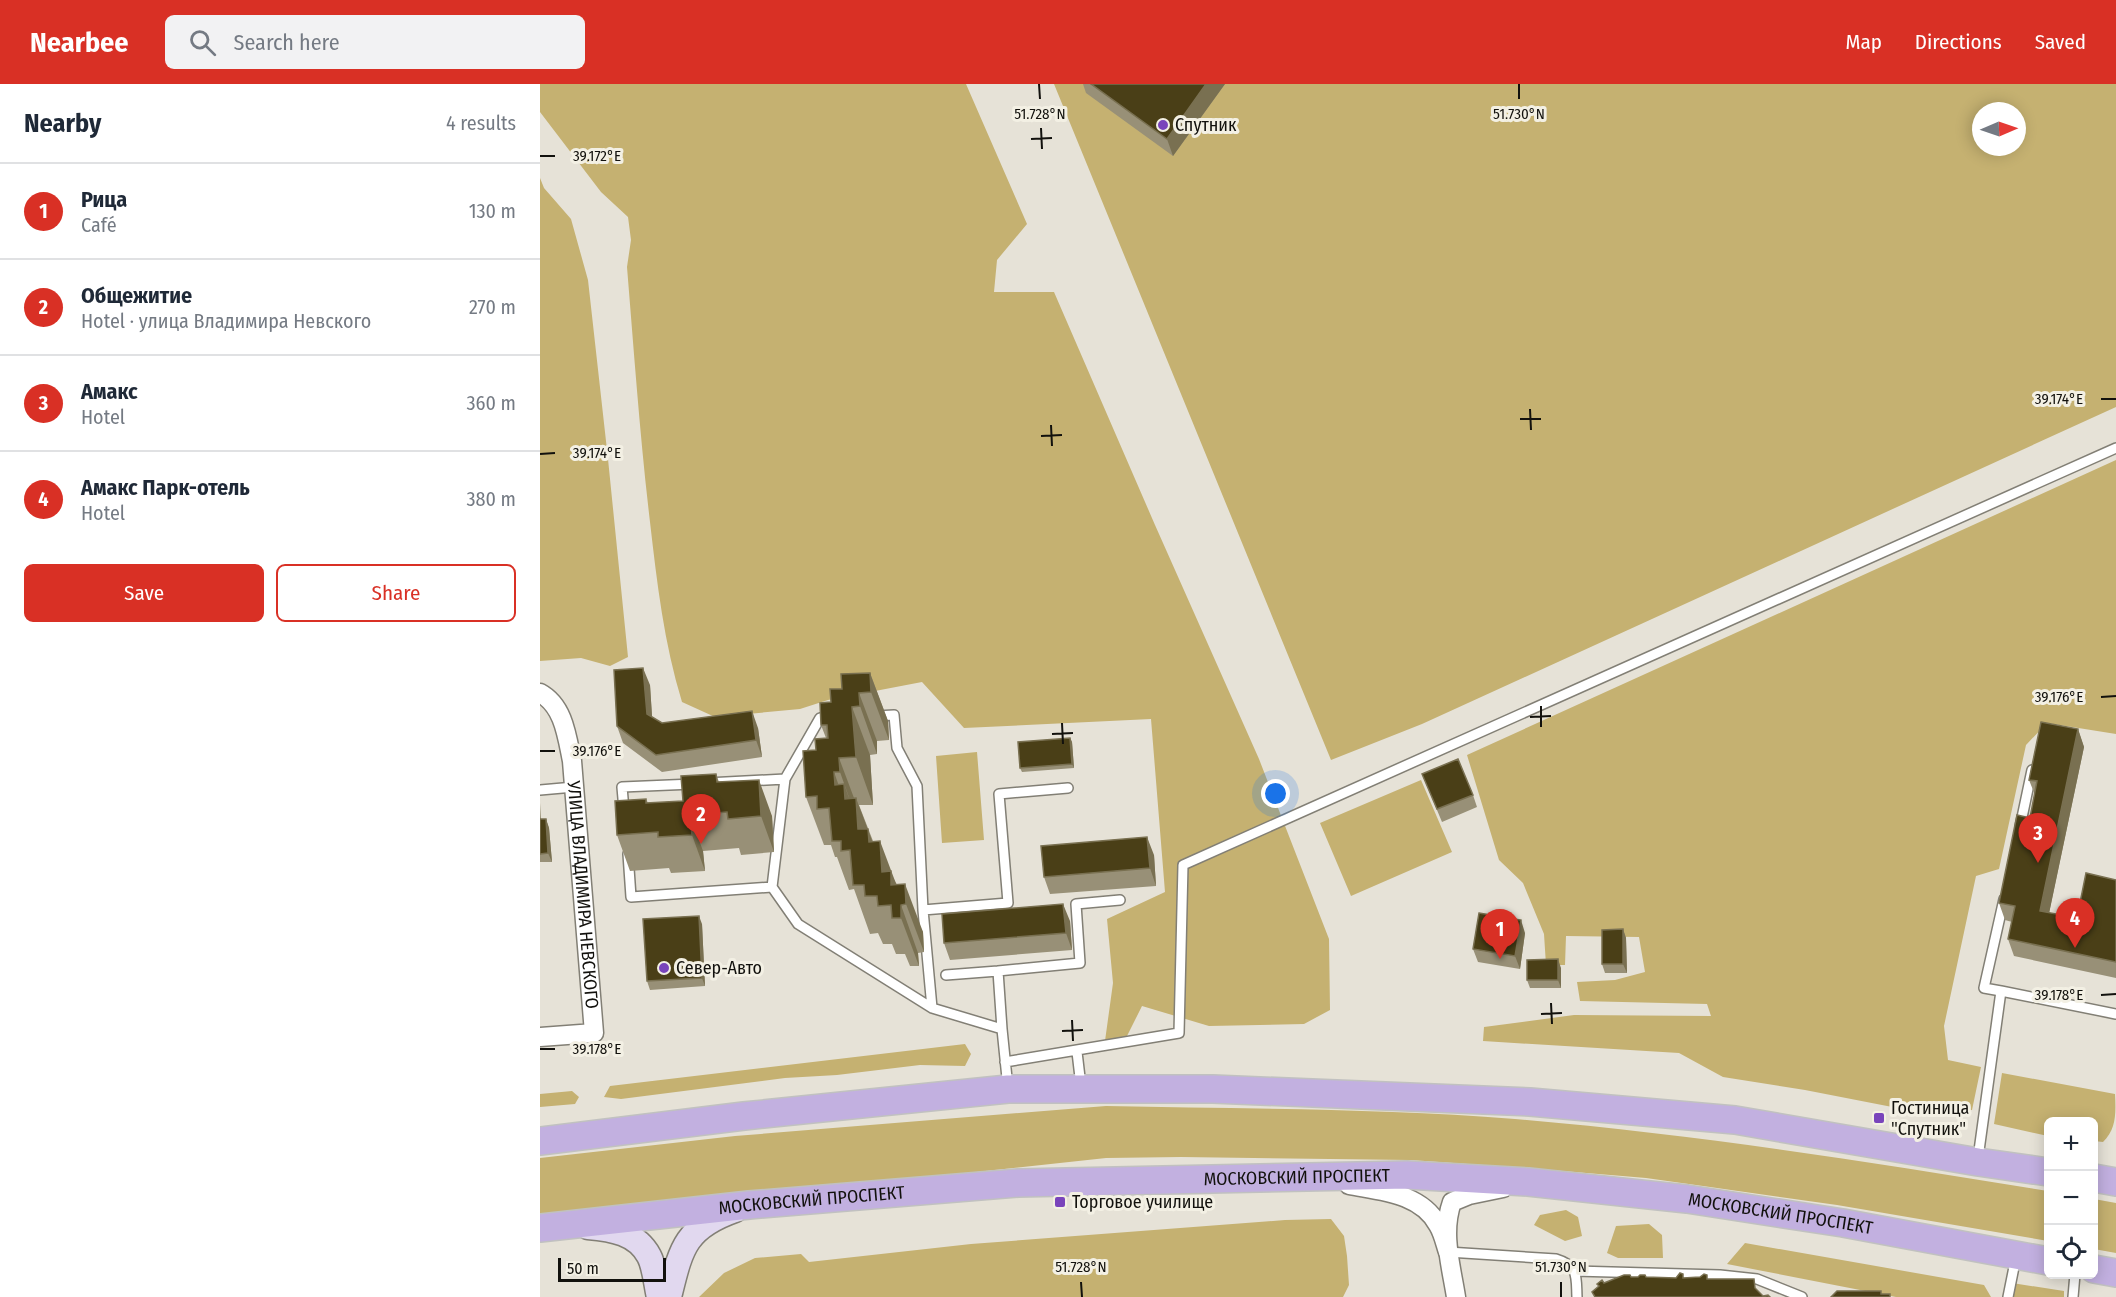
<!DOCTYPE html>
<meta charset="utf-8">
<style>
body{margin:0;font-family:"Fira Sans Condensed",sans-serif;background:#f2f2f3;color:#1f2937}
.controls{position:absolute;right:18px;bottom:18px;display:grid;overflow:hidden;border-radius:9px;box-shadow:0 3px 15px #0003}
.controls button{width:54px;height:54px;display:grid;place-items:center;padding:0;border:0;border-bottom:2px solid #e0e1e3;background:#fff;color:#1f2937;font:30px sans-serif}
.compass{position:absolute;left:1432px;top:18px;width:54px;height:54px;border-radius:50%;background:#fff;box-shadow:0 3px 15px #0003;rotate:88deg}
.scale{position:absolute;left:18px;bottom:15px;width:108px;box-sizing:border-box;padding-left:6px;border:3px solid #12110d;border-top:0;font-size:16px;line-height:21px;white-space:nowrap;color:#12110d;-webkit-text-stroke:4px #f3f0e4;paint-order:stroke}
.you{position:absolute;left:736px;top:710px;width:21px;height:21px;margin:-15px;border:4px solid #fff;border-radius:50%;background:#1a73e8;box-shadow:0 0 0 9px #1a73e833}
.badge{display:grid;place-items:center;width:39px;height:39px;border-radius:50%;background:#d93025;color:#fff;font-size:20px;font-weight:700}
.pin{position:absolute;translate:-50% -50px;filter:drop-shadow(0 2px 3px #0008)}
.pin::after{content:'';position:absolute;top:32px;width:21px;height:18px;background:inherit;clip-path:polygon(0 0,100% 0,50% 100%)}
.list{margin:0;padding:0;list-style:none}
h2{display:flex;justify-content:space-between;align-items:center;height:78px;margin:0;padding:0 24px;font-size:26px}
h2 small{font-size:20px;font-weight:400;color:#747a83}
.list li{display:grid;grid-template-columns:39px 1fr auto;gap:18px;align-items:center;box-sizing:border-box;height:96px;padding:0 24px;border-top:2px solid #e0e1e3}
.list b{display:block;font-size:22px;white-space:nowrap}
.list p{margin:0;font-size:20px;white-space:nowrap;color:#747a83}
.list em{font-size:20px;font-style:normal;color:#747a83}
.actions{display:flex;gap:12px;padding:18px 24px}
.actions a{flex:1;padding:14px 0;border:2px solid #d93025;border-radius:9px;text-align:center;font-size:21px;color:#d93025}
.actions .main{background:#d93025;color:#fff}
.icon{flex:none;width:33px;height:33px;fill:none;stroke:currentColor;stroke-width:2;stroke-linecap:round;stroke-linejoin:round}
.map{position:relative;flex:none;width:1576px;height:1213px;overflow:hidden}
header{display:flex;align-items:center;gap:36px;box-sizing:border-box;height:84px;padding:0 30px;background:#d93025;color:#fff}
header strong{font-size:28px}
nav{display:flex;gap:33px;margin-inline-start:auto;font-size:21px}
.search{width:420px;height:54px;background:#f2f2f3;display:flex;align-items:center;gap:15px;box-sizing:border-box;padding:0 21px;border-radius:9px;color:#747a83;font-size:22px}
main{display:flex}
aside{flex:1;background:#fff}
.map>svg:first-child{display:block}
.green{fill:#c5b171;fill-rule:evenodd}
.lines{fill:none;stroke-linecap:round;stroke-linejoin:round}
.service-casing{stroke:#827f75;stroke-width:12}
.minor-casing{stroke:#827f75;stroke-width:21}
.secondary-casing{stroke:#827f75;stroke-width:27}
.primary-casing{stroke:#c1c1c0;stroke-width:30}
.service{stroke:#fff;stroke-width:9}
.minor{stroke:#fff;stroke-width:18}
.secondary{stroke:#e1d8ef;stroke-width:24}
.primary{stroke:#c2b0e0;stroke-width:27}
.wall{fill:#989077}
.shaded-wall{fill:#797051}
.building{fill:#4a3f17;stroke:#797051;stroke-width:1.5}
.ticks{fill:none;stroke:#12110d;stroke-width:2}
.poi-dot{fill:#7944bb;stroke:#f3f0e4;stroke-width:2}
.labels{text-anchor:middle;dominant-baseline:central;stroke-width:6;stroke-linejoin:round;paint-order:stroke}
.poi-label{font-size:18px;fill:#12110d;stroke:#f3f0e4;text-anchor:start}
.street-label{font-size:18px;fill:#12110d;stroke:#f3f0e4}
.ticks-label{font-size:15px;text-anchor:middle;fill:#12110d;stroke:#f3f0e4;stroke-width:6;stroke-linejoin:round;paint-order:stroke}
</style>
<header>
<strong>Nearbee</strong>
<div class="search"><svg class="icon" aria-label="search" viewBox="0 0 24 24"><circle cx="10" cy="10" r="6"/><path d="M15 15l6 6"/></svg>Search here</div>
<nav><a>Map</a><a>Directions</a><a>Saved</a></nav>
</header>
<main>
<aside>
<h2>Nearby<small>4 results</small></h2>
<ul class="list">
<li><span class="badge">1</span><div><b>Рица</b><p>Café</p></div><em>130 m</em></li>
<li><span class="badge">2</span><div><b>Общежитие</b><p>Hotel · улица Владимира Невского</p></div><em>270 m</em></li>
<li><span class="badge">3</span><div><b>Амакс</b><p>Hotel</p></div><em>360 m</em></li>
<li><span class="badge">4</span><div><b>Амакс Парк-отель</b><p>Hotel</p></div><em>380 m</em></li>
</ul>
<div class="actions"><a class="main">Save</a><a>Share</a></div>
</aside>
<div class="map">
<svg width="1576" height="1213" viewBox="0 0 1576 1213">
<rect width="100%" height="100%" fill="#e6e2d7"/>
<path class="green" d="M0,0H426L487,140L457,176L454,208H514L615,441L719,675L789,855L790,926L764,940L669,942L602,922L587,952L565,957L573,899L567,835L625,808L611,635L424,644L382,598L288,616L260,625L175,633L142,618C124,559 117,499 110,438C100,353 94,268 87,183L91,156L88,133L61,108L0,28Z
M514,0H1576V323L882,640L791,676ZM1441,27H1477V63H1441Z
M0,94L4,104L31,135L48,196L68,375L88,573L70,582L41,574L0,577Z
M1576,376V650L1507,639L1486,661L1459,785L1436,792L1404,942L1408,976L1441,983L1432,1026L1383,1029L1265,1006L1183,993L1139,969L943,957L944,943L1034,931L1171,932L1167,920L1040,917L1037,898L1075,896L1105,888L1099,853L1026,852L1025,881H1006L1004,850L983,799L959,776L927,671Z
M437,668L444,756L402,759L396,672Z
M881,696L912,768L811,812L780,739Z
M425,960L431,970L425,982L380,981L297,991L245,994L81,1015L64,1013L70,1002Z
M1462,989L1575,1010C1576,1031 1576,1045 1563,1058L1554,1057V1038H1508V1052L1454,1040Z
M32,1007L39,1013L35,1020L0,1023V1010Z
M566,1022C702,1025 839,1024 975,1035C1154,1050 1331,1078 1508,1107V1157L1297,1121L1163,1102L1106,1094L987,1084L870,1076L641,1073L566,1074L0,1135V1074L195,1052Z
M1554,1115L1576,1119V1169L1554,1165Z
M1026,1126L1038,1133L1042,1152L1025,1157L994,1141L1000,1131Z
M791,1135L804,1152L807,1172L809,1201L803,1213H159L184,1189L215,1174L261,1170L269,1178L431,1160L745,1136Z
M1109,1140L1122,1151L1123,1174H1078L1067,1169L1076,1142Z
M1205,1159L1444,1201L1451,1213H1356L1187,1180Z
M1472,1199L1524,1207V1213H1470Z"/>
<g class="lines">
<g class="service-casing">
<path id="service" d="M336,632L354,631L357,664L377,702L383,826
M167,699L245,695L280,634L292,633
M0,706L34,703
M84,726L82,703L153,700
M1480,743L1492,686
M88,770L91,813L232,803L258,840L392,924L462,945L468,1004
M232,803L245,695
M406,891L458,887
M1461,907L1444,904L1464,815
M392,924L383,826L468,819L459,710L528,704
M462,945L458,887L540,879L536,820L580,816
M537,968L541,1002
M465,978L639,949L643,781L1576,364
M1438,1074L1461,907L1576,930
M908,1168L1016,1175C1039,1182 1036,1192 1037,1213
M1035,1187L1180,1191L1217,1195L1262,1213
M1468,1213L1476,1173
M1533,1213L1535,1190"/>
</g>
<g class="minor-casing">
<g id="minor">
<path id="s1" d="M0,609C24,622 27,653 32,677L54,949L0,953"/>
<path d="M809,1101C840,1107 881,1109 898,1141C903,1149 905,1159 908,1168"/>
<path d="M916,1213C911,1181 901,1149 912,1118L929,1111L963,1104"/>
</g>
</g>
<g class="secondary-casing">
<path id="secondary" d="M48,1143C72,1145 97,1149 109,1172C115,1183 116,1201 119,1213
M129,1213C141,1165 144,1144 195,1126"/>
</g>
<g class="primary-casing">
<g id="primary">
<path d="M0,1057L204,1032L468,1005H673L990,1018L1195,1036L1438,1078L1508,1088"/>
<path d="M1554,1094L1576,1098"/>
<path id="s2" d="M0,1144L209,1121L478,1099L867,1091L988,1098L1147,1115L1303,1139L1508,1177"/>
<path d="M1554,1185L1576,1189"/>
</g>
</g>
<use href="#service" class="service"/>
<use href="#minor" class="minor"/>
<use href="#secondary" class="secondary"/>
<use href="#primary" class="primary"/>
</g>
<path class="wall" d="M543,0H685L633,72L546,9Z
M330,589L348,637L349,656L337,657V670L330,671L333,721H319L333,757L383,848L384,868L378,869L379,882H370L365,870H356L352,860H343L338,849L330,850L314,805L309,806L297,773H295L291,761H284L266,713L276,666L286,654L281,641L291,618L302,605Z
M110,601L112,633L122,639L218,644L222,673L122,688L83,659L77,642Z
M1538,645L1544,663L1509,829L1537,834L1576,796V894L1474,872L1468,855L1472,838L1465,836L1459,819L1490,734L1495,711L1489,696Z
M530,654L532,658L534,684L482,688L480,684Z
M176,690L179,698L232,732L234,768L201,771L199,764L163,767L165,787L131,789L129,784L90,787L77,751L106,715L108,719L143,717Z
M882,690L933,711L937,723L902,738Z
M0,719L1,735H6L9,744L12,778H0Z
M614,771L616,802L510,810L504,793Z
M530,837L532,866L410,876L404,859Z
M162,840L165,902L110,906L107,897Z
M1083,845L1086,854L1087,889H1065L1062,880Z
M985,849L980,885L938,878L933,865Z
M1021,884V904H990L987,896Z"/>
<path class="shaded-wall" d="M666,0H685L633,72L627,55Z
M103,584L110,601L113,647L107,630Z
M330,589L348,637L349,656L331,608Z
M319,609L337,657V670L320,622Z
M312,623L330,671L333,721L316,673Z
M212,627L218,644L222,673L216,656Z
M1538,645L1544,663L1506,844L1500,827Z
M530,654L532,658L534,684L532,680Z
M299,674L317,722V736L300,688Z
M294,688L311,736L295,701Z
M219,696L232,732L234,768L221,732Z
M304,700L318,739L316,714L342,783L340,757L358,805L361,821L378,869L379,882L361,834L336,793L305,715Z
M150,731L163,767L165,787L152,751Z
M6,735L9,744L12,778L8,769Z
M607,753L614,771L616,802L610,784Z
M365,800L383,848L384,868L366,820Z
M523,820L530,837L532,866L526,849Z
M159,832L162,840L165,902L162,894Z
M981,836L985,849L980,885L975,872Z
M1083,845L1086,854L1087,889L1083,880Z
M1018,875L1021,884V904L1018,896Z"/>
<path class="building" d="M551,0H666L627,55Z
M103,584L107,630L122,639L212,627L216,656L116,671L77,642L74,586Z
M330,589L331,608L319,609L320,622L312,623L316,673L299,674L300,688H294L295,701L304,700L305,715L316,714L318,745H328L329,758L340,757L342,788L351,787V801L365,800L366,820L361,821V834H352L351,821L338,822L337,812H325L324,801H313L310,766L301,767V757H292L289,724L277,725V712L266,713L263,667L276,666L275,655L288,654L287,641H281L280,619L291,618L290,605H302L301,590Z
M1501,638L1538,645L1500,827L1537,834L1546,789L1576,796V878L1468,855L1475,822L1459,819L1477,731L1490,734L1497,697L1489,696Z
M530,654L532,680L480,684L478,658Z
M918,675L933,711L897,725L882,690Z
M176,690L177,698L219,696L221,732L188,735L187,728L150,731L152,751L118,753V748L77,751L75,717L106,715V719L143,717L141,692Z
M0,735H6L8,769L0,770Z
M607,753L610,784L504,793L501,762Z
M523,820L526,849L404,859L402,830Z
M939,829L981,836L975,872L933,865Z
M159,832L162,894L107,897L103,835Z
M1083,845V880H1062V846Z
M1018,875V896H987V876Z
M1140,1189L1143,1190V1194L1160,1193L1164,1190L1167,1191V1195H1214L1215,1204L1223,1212L1228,1211L1230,1213H1055L1052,1208L1059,1202L1057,1200L1062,1196L1064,1199L1084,1191H1090L1091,1193H1098L1100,1191H1105L1106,1193L1136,1194Z
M1297,1207H1341V1210H1350V1213H1291Z"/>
<path class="ticks" d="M499,0L500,15M979,0V15M501,44L502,65M491,55L512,54M0,72H15M1561,315H1576M990,325L991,346M980,335H1001M511,341L512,362M501,352L522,351M0,370L15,369M1561,613L1576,612M1001,622V643M990,633L1011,632M522,639L523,660M512,650L533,649M0,667H15M1561,911L1576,910M1011,919L1012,940M1001,930L1022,929M532,936L533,957M522,947L543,946M0,965H15M541,1198L542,1213M1021,1198V1213"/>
<g class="poi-dot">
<circle cx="623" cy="41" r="6"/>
<circle cx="124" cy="884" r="6"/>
<rect x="1333" y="1028" width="12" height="12" rx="3"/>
<rect x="514" y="1112" width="12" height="12" rx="3"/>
</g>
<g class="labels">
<g class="poi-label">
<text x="635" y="41">Спутник</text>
<text x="136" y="884">Север-Авто</text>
<text x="1351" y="1024">Гостиница<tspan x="1351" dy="21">"Спутник"</tspan></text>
<text x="532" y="1118">Торговое училище</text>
</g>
<g class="street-label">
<text stroke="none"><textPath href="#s1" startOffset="212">УЛИЦА ВЛАДИМИРА НЕВСКОГО</textPath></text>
<text stroke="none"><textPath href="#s2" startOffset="759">МОСКОВСКИЙ ПРОСПЕКТ</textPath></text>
<text stroke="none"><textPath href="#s2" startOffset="273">МОСКОВСКИЙ ПРОСПЕКТ</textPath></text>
<text stroke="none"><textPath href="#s2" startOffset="1245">МОСКОВСКИЙ ПРОСПЕКТ</textPath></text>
</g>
</g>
<g class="ticks-label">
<text x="500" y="35">51.728°N</text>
<text x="979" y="35">51.730°N</text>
<text x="57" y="77">39.172°E</text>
<text x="1519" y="320">39.174°E</text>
<text x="57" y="374">39.174°E</text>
<text x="1519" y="618">39.176°E</text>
<text x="57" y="672">39.176°E</text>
<text x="1519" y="916">39.178°E</text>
<text x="57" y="970">39.178°E</text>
<text x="541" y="1188">51.728°N</text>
<text x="1021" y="1188">51.730°N</text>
</g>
</svg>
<div class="controls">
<button>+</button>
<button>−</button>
<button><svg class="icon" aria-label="locate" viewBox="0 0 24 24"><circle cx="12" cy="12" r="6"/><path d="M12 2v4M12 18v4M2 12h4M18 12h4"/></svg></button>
</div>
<svg class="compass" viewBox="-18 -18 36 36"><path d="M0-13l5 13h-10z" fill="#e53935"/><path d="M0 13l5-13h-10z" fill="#747a83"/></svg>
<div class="scale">50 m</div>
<div class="you"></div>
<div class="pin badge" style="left:960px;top:875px">1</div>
<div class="pin badge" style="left:161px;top:760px">2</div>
<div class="pin badge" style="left:1498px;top:779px">3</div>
<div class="pin badge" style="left:1535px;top:864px">4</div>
</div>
</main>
